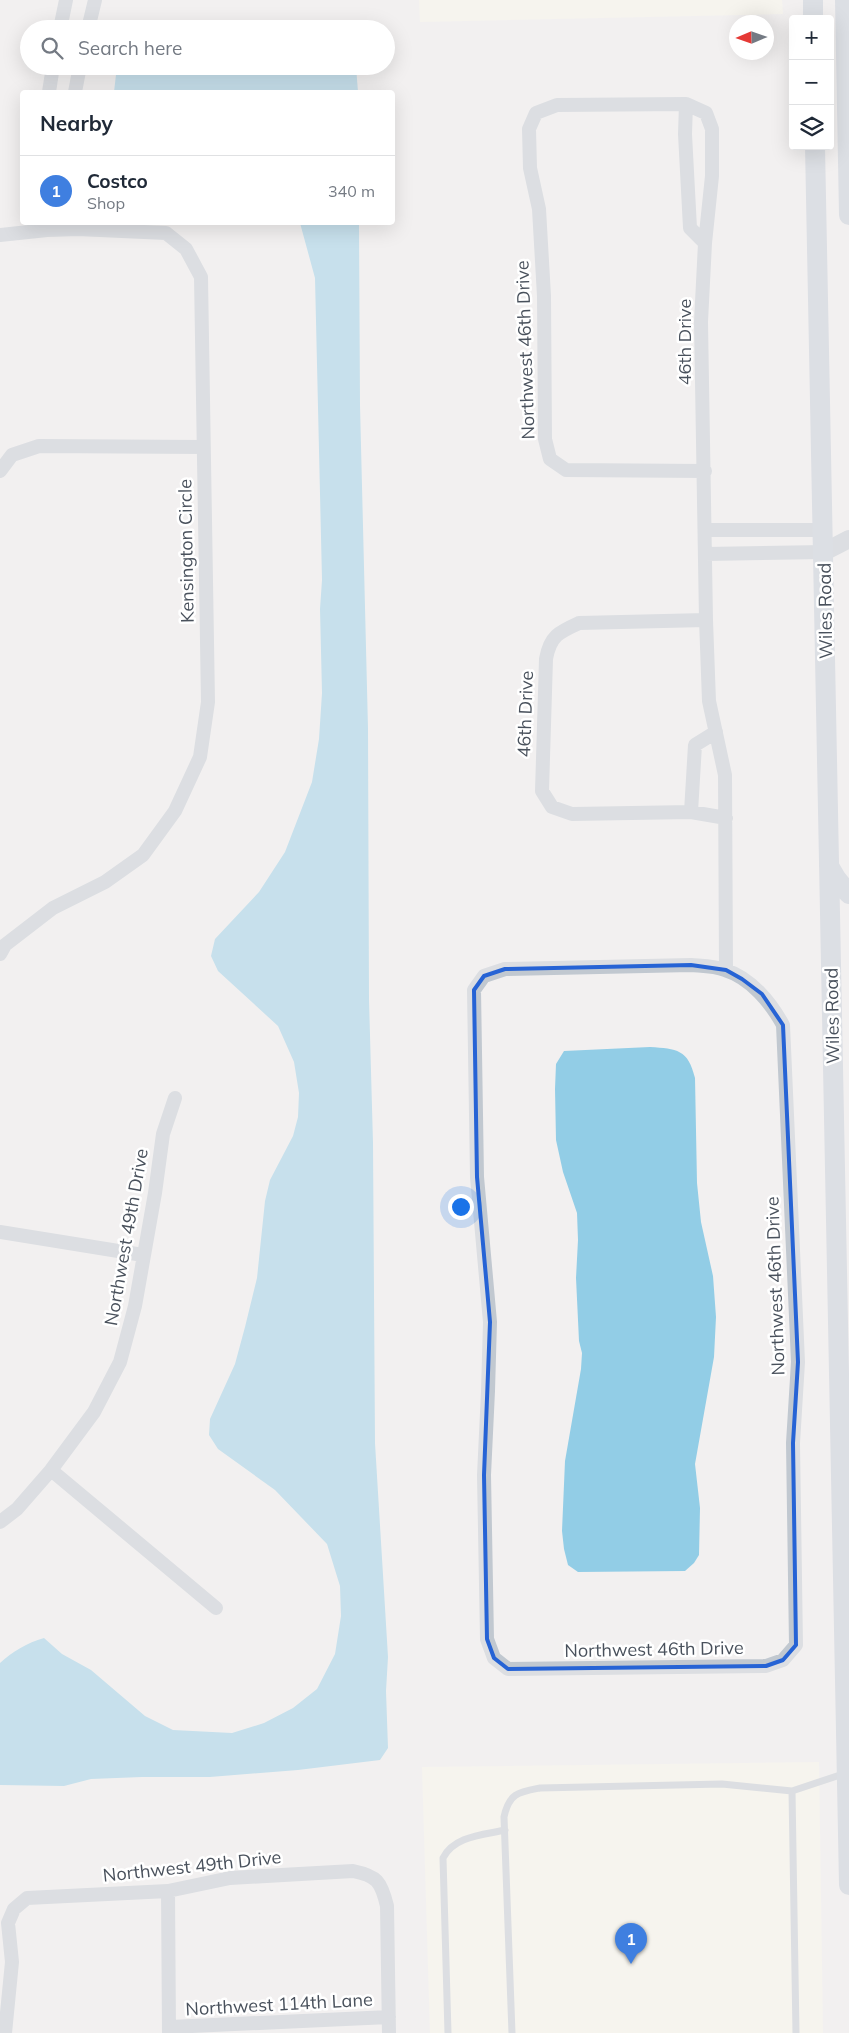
<!DOCTYPE html>
<meta charset="utf-8">
<style>
body{margin:0;font-family:Mulish,sans-serif;background:#f2f2f3;color:#1f2937}
.controls{position:absolute;right:15px;top:15px;display:grid;overflow:hidden;border-radius:5px;box-shadow:0 5px 20px #0002}
.controls button{width:45px;height:45px;display:grid;place-items:center;padding:0;border:0;border-bottom:1px solid #e0e1e3;background:#fff;color:#1f2937;font:25px sans-serif}
.compass{position:absolute;left:729px;top:15px;width:45px;height:45px;border-radius:50%;background:#fff;box-shadow:0 5px 20px #0002;rotate:268deg}
.you{position:absolute;left:460px;top:1206px;width:18px;height:18px;margin:-12px;border:4px solid #fff;border-radius:50%;background:#1a73e8;box-shadow:0 0 0 8px #1a73e833}
.badge{display:grid;place-items:center;width:32px;height:32px;border-radius:50%;background:#2563eb;color:#fff;font-size:16px;font-weight:700}
.pin{position:absolute;translate:-50% -41px;filter:drop-shadow(0 1px 2px #0008)}
.pin::after{content:'';position:absolute;top:26px;width:18px;height:15px;background:inherit;clip-path:polygon(0 0,100% 0,50% 100%)}
.list{margin:0;padding:0;list-style:none}
h2{display:flex;justify-content:space-between;align-items:center;height:65px;margin:0;padding:0 20px;font-size:21px}
h2 small{font-size:16px;font-weight:400;color:#747a83}
.list li{display:grid;grid-template-columns:32px 1fr auto;gap:15px;align-items:center;box-sizing:border-box;height:70px;padding:0 20px;border-top:1px solid #e0e1e3}
.list b{display:block;font-size:19px;white-space:nowrap}
.list p{margin:0;font-size:16px;white-space:nowrap;color:#747a83}
.list em{font-size:16px;font-style:normal;color:#747a83}
.icon{flex:none;width:28px;height:28px;fill:none;stroke:currentColor;stroke-width:2;stroke-linecap:round;stroke-linejoin:round}
.map{position:relative;flex:none;width:849px;height:2033px;overflow:hidden}
.search{position:absolute;background:#fff;box-shadow:0 5px 20px #0002;left:20px;top:20px;width:375px;height:55px;display:flex;align-items:center;gap:12px;box-sizing:border-box;padding:0 18px;border-radius:28px;color:#747a83;font-size:19px}
.panel{position:absolute;background:#fff;box-shadow:0 5px 20px #0002;left:20px;top:90px;width:375px;height:135px;border-radius:5px}
.map>svg:first-child{display:block}
.commercial{fill:#fbf8eb}
.water{fill:#92cde6}
.lines{fill:none;stroke-linecap:round;stroke-linejoin:round}
.service{stroke:#c1c8d0;stroke-width:7}
.minor{stroke:#c1c8d0;stroke-width:14}
.tertiary{stroke:#c1c8d0;stroke-width:18}
.secondary{stroke:#c2c9d5;stroke-width:20}
.marked{fill:none;stroke:#2663d5;stroke-width:4;stroke-linejoin:round}
.labels{text-anchor:middle;dominant-baseline:central;stroke-width:5;stroke-linejoin:round;paint-order:stroke}
.street-label{font-size:18px;fill:#49515c;stroke:#fff}
</style>
<div class="map">
<svg width="849" height="2033" viewBox="0 0 849 2033">
<rect width="100%" height="100%" fill="#f2f0f0"/>
<path class="commercial" d="M419,0H782L783,14L420,22Z
M819,1762L823,2033H430L422,1767Z"/>
<path class="water" d="M117,66H356L358,92H114Z
M300,223H359L360,405L368,728L369,999L373,1143L375,1443L388,1657L386,1691L388,1748L380,1760L298,1770L210,1777H142L91,1779L64,1786L0,1785V1663C13,1651 27,1643 44,1638L62,1654L91,1670L145,1716L173,1730L232,1733L264,1723L293,1708L317,1689L335,1654L341,1616L340,1586L327,1544L275,1490L218,1449L209,1435L210,1419L235,1364L245,1327L257,1278L265,1201L270,1180L293,1136L298,1117L299,1093L294,1062L278,1026L218,971L211,956L215,939L259,892L285,852L312,782L319,739L322,693L320,609L322,580L315,278Z
M650,1047C677,1049 688,1049 695,1078L697,1183L701,1222L713,1276L716,1317L714,1357L695,1464L700,1508L699,1555L694,1563L685,1571L578,1572L568,1565L564,1549L562,1531L565,1461L581,1369L582,1353L579,1341L576,1278L578,1240L577,1213L563,1172L556,1140L555,1089L556,1064L564,1051Z"/>
<g class="lines">
<path class="service" d="M792,1791L796,2033
M448,2033L443,1858C454,1836 483,1835 505,1830
M512,2033L504,1817C509,1793 519,1792 540,1788L722,1784L792,1791L846,1773"/>
<path class="minor" d="M60,29L66,0
M88,29L95,0
M49,92L53,66
M75,92L80,66
M686,104L685,134L690,228L705,243
M0,235L47,230L78,229L166,233L186,249L201,277L208,702L200,757L175,811L143,855L105,882L53,908L5,945L0,954
M0,471L12,455L39,446L203,447
M705,471L566,470L550,459L545,439L544,296L539,209L530,168L529,129L536,113L557,105L686,104L706,113L712,129V176L705,243L701,322L706,620L709,701L725,775L726,970
M705,530H823
M705,554L824,552
M706,620L579,623C559,632 550,636 546,659L542,791L552,807L572,814L691,812L726,818
M691,812L695,745L716,732
M691,965C702,966 715,966 725,970C751,978 771,1003 783,1025L798,1362L793,1443L796,1645L783,1660L766,1666L508,1669L494,1658L487,1639L484,1475L488,1391L490,1322L477,1177L474,990L484,976L505,969Z
M0,1232L143,1255
M51,1470L216,1608
M0,1522L17,1509L51,1470L94,1412L120,1362L135,1306L155,1193L163,1134L175,1098
M168,1891L169,2033
M170,2027L389,2017
M5,2033L12,1962L8,1923L14,1909L27,1898L168,1891L230,1878L353,1871C377,1876 381,1881 387,1906L389,2033"/>
<path class="tertiary" d="M824,552L849,539"/>
<path class="secondary" d="M813,0V19
M845,0L849,215
M815,146L849,1885
M829,866L836,878L849,894"/>
</g>
<path d="M0 0H849V2033H0ZM691,965L726,970L742,979L762,994L783,1025L798,1362L793,1443L796,1645L783,1660L766,1666L508,1669L494,1658L487,1639L484,1475L490,1322L477,1177L474,990L484,976L505,969Z" fill="#f2f0f0" fill-opacity=".55" fill-rule="evenodd"/>
<path class="marked" d="M691,965L726,970L742,979L762,994L783,1025L798,1362L793,1443L796,1645L783,1660L766,1666L508,1669L494,1658L487,1639L484,1475L490,1322L477,1177L474,990L484,976L505,969Z"/>
<g class="labels">
<g class="street-label">
<text transform="translate(684 342) rotate(-90)">46th Drive</text>
<text transform="translate(525 350) rotate(-92)">Northwest 46th Drive</text>
<text transform="translate(186 551) rotate(-91)">Kensington Circle</text>
<text transform="translate(825 611) rotate(-91)">Wiles Road</text>
<text transform="translate(525 714) rotate(-88)">46th Drive</text>
<text transform="translate(832 1016) rotate(-91)">Wiles Road</text>
<text transform="translate(126 1237) rotate(-80)">Northwest 49th Drive</text>
<text transform="translate(775 1286) rotate(-92)">Northwest 46th Drive</text>
<text transform="translate(654 1649) rotate(-1)">Northwest 46th Drive</text>
<text transform="translate(192 1866) rotate(-6)">Northwest 49th Drive</text>
<text transform="translate(279 2004) rotate(-3)">Northwest 114th Lane</text>
</g>
</g>
</svg>
<div class="controls">
<button>+</button>
<button>−</button>
<button><svg class="icon" aria-label="layers" viewBox="0 0 24 24"><path d="M12 4l9 5-9 5-9-5zM3 14l9 5 9-5"/></svg></button>
</div>
<svg class="compass" viewBox="-18 -18 36 36"><path d="M0-13l5 13h-10z" fill="#e53935"/><path d="M0 13l5-13h-10z" fill="#747a83"/></svg>
<div class="you"></div>
<div class="pin badge" style="left:631px;top:1964px;background:#3f7fe0">1</div>
<div class="search"><svg class="icon" aria-label="search" viewBox="0 0 24 24"><circle cx="10" cy="10" r="6"/><path d="M15 15l6 6"/></svg>Search here</div>
<section class="panel">
<h2>Nearby<small></small></h2>
<ul class="list">
<li><span class="badge" style="background:#3f7fe0">1</span><div><b>Costco</b><p>Shop</p></div><em>340 m</em></li>
</ul>
</section>
</div>
